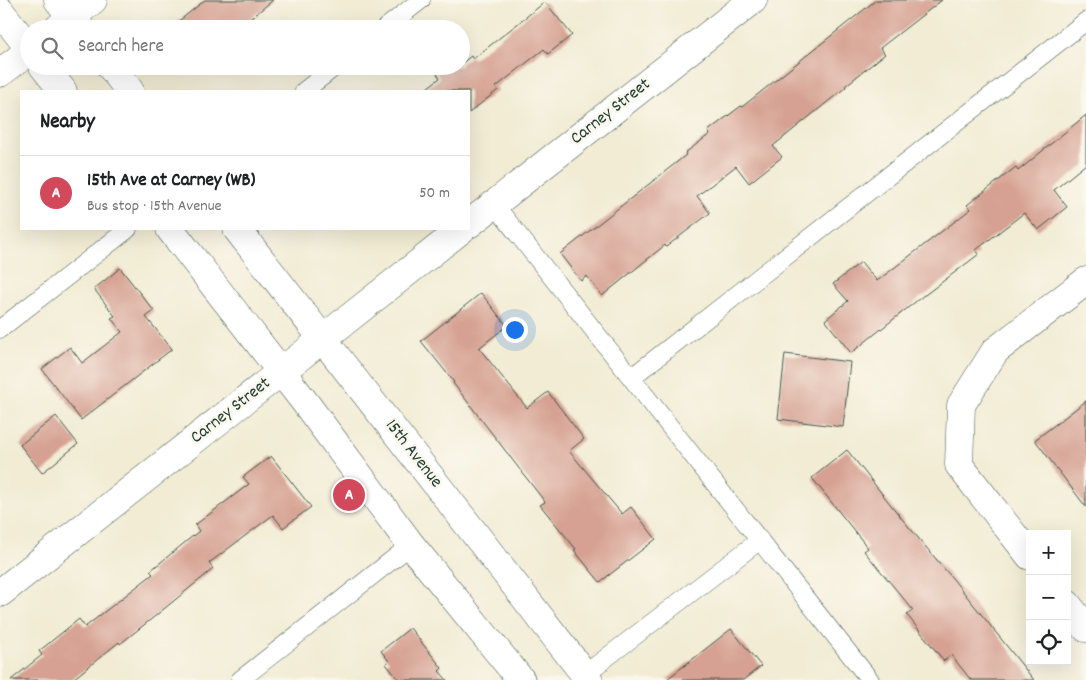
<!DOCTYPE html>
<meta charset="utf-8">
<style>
body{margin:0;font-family:Dekko,sans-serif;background:#f6f6f6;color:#202124}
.controls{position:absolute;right:15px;bottom:15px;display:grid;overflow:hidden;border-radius:0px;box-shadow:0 5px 20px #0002}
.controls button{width:45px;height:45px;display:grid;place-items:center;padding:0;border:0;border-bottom:1px solid #e0e0e0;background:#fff;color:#202124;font:25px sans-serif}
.you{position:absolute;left:514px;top:329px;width:18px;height:18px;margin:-12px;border:4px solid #fff;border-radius:50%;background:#1a73e8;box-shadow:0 0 0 8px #1a73e833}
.badge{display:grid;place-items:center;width:32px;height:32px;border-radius:50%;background:#d1495b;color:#fff;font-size:16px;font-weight:700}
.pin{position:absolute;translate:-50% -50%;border:2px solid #fff;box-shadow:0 1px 5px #0006}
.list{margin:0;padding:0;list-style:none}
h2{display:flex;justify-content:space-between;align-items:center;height:65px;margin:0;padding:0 20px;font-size:21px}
h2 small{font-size:16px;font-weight:400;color:#757577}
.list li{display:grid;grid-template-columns:32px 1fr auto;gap:15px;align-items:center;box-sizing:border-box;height:75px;padding:0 20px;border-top:1px solid #e0e0e0}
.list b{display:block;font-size:19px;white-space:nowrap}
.list p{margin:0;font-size:16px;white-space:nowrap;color:#757577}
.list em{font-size:16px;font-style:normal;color:#757577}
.icon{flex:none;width:28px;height:28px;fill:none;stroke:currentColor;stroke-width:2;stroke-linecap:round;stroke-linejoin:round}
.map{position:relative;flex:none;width:1086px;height:680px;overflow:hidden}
.search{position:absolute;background:#fff;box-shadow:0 5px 20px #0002;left:20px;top:20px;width:450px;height:55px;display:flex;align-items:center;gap:12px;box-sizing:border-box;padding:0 18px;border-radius:28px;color:#757577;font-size:19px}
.panel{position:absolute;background:#fff;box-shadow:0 5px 20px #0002;left:20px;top:90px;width:450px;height:140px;border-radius:0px}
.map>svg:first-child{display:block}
.building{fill:#d6a192}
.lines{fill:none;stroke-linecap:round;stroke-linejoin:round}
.lane-casing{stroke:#3f574c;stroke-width:19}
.street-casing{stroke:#3f574c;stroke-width:29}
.secondary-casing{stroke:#3f574c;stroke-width:29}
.lane{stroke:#fff;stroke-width:18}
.street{stroke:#fff;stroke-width:28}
.secondary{stroke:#fff;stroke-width:28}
.labels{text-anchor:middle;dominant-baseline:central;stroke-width:5;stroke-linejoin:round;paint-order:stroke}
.street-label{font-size:18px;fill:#1f3d34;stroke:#fbf7ec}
</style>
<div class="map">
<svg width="1086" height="680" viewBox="0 0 1086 680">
<rect width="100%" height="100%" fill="#fbf7ec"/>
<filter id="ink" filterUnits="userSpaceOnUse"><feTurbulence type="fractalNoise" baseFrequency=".02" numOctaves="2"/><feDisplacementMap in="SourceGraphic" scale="10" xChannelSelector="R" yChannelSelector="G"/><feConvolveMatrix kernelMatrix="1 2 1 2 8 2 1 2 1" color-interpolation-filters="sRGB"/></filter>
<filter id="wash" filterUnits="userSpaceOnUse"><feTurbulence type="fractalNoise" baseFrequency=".0096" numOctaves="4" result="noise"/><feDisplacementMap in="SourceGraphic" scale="20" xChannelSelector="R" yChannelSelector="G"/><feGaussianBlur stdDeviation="1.12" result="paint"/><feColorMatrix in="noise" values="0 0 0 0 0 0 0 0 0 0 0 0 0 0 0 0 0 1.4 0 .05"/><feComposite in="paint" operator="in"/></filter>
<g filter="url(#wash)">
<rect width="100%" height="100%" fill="#f2ecd4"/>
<g id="blocks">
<path class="building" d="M205,0H273L238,29H169Z
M876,0H942L880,48L885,54L845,86L846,87L773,146L782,157L749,183L736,166L697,196L710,213L666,247L665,245L602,296L587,276L581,281L560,254L686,155L685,153L710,134L708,131L741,106L742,107Z
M545,2L572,35L548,54L544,49L496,87L498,90L469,113V91H423L440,78L431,66H461V64L471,56L473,59Z
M1086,115V164L1054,190L1067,207L1038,230L1024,213L976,250L979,254L925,295H924L851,353L825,320L848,301L833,284L861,262L877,281L971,209L967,205L1016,167L1018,171Z
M120,268L154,311L146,317L172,349L81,420L42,369L70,347L82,363L122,332L111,318L115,316L94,289Z
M481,293L507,326L479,348L527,408L548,392L584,439L569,451L622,514L631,507L656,539L600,582L574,550L576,549L540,505L545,502L453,383L454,382L421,341Z
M785,354L850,362L843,427L778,419Z
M1086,401V507L1035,440Z
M56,416L78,444L42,473L20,445Z
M847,450L903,520L953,579L1034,680H971L951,655L944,661L907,615L913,610L864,551L868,548L812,478Z
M271,456L311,507L283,528L273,515L209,563L213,569L154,617L120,644L119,642L72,680H11L42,655L39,651L79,619L85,627L153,574L150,571L199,531L195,525L249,484L243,477Z
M410,628L442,668L439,671L447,680H399L386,664L389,661L381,651Z
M731,629L761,666L743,680H666Z"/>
</g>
</g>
<g filter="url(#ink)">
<use href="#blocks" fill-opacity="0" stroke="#3f574c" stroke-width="1"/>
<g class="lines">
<g class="lane-casing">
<path id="lane" d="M384,29L421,0
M304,91L336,66
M494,204L870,680
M0,329L128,229
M632,377L1086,21
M585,674L760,540
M240,680L411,545"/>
</g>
<g class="street-casing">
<path id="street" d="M57,29L93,0
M0,73L29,51
M1030,556L959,465L961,405L995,351L1086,281
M1067,604L1086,628"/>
</g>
<g class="secondary-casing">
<path id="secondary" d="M58,0L81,29
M0,11L29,48
M43,66L63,91
M110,66L130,91
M469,224L753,0
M170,229L304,401L411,545L521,680
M237,229L589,680
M0,593L462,229"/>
</g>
<use href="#lane" class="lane"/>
<use href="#street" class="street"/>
<use href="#secondary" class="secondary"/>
</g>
</g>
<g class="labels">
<g class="street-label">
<text transform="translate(611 112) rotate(-38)">Carney Street</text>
<text transform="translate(231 411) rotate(-38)">Carney Street</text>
<text transform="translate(413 454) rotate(52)">15th Avenue</text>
</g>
</g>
</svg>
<div class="controls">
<button>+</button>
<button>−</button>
<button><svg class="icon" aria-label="locate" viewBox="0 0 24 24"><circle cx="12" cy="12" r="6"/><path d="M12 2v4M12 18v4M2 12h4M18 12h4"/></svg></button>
</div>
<div class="you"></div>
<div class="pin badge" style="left:349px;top:495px">A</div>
<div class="search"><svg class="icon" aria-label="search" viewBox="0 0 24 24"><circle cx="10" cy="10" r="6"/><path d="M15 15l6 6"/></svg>Search here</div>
<section class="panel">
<h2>Nearby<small></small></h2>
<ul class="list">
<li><span class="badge">A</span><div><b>15th Ave at Carney (WB)</b><p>Bus stop · 15th Avenue</p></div><em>50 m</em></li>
</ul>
</section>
</div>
